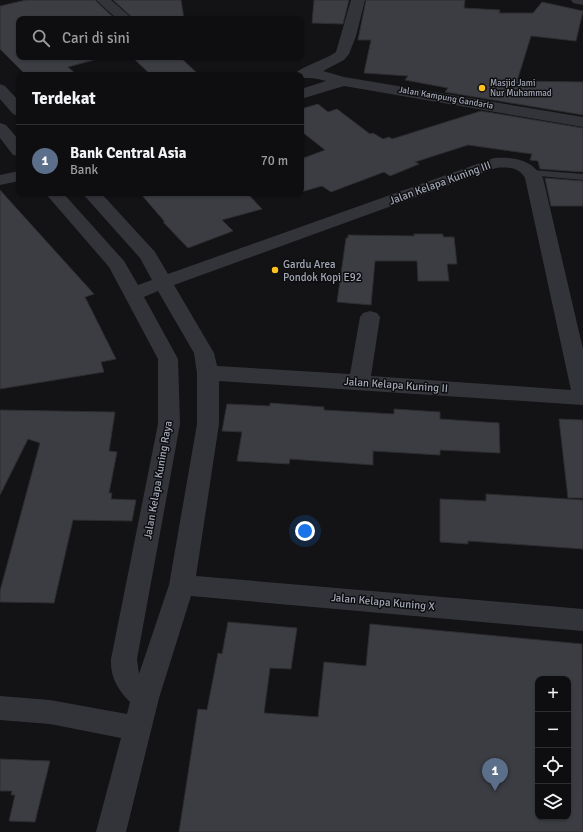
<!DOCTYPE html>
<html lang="id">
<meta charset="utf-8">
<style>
body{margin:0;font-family:Signika,sans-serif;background:#1c1c1e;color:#f1f3f6}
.controls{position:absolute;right:12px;bottom:12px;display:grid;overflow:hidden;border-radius:8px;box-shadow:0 1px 3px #0004}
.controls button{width:36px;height:36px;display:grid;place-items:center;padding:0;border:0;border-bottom:1px solid #2e2e30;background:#0e0e10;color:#f1f3f6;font:20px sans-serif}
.you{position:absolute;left:305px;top:531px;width:14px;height:14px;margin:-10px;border:3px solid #fff;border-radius:50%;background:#1a73e8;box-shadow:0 0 0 6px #1a73e833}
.badge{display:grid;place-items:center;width:26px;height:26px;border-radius:50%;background:#b45309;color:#fff;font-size:13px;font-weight:700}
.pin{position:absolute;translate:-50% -33px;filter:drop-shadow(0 1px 2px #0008)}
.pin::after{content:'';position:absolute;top:21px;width:14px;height:12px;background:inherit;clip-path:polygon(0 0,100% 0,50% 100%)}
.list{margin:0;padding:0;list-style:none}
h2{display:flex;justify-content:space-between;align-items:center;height:52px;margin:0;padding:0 16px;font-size:17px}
h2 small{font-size:13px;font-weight:400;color:#9b9c9f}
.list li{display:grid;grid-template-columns:26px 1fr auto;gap:12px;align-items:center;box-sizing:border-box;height:72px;padding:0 16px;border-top:1px solid #2e2e30}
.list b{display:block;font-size:15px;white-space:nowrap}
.list p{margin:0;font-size:13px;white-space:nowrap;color:#9b9c9f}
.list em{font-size:13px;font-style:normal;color:#9b9c9f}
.icon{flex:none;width:22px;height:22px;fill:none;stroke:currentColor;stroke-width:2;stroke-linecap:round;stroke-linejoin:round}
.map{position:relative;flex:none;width:583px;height:832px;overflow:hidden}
.search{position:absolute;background:#0e0e10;box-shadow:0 1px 3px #0004;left:16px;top:16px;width:288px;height:44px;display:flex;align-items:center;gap:10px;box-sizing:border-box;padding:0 14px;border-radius:8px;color:#9b9c9f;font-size:15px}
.panel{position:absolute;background:#0e0e10;box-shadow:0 1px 3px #0004;left:16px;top:72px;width:288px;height:124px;border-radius:8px}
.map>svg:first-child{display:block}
.building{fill:#3c3d43;stroke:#2d2d31;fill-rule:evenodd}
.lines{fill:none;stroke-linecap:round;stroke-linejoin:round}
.lane{fill:#33343a;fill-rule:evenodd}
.street{fill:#33343a;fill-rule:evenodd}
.poi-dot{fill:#ffc021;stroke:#0e0e10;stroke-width:1.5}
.labels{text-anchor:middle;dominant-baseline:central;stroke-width:3;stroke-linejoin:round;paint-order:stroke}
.far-poi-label{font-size:9px;fill:#a3a8b7;stroke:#0e0e10;text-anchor:start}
.far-street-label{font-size:9px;fill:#a3a8b7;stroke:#0e0e10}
.street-label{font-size:11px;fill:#a3a8b7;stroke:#0e0e10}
.poi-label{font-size:11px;fill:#a3a8b7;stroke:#0e0e10;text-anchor:start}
</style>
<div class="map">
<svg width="583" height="832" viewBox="0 0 583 832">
<rect width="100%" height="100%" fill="#131315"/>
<path class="building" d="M26,0H95L115,19H19V57H105L68,67L77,75H26L0,49V6Z
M113,0H181L184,19H134Z
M314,0H349L343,24L312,23Z
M366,0H465L464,8L500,10L499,13H533L542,2L583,11L576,41L531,36L517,81L583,82V115L445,92L448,88L405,80L408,76L364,73L371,40H358Z
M132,57H180L199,75H151Z
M318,104L328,112L337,109L370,134L373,133L383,139L389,137L392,139L481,111L583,128V172L540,169L538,161L530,160L532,154L468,145L415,162L419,164L390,176L384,172L331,192L322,186L301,192V159L325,150L301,131V109Z
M545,178L583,181V206H551Z
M0,190L94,294L85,297L116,359L101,362L104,372L0,389Z
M140,193H247L262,209L222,220L233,231L188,248L163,222H165Z
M414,234H443V237H454L457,264H447L449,281H418L417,261H375L371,305L337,302L346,238H348V235L414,236Z
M270,403L324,407V410L394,414V409L440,412V419L499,423L500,453L440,450V455L373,451V465L290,459L289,464L237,461L242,432L222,431L227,404L270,406Z
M0,410L115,412L109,451L117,452L109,493H112L111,499L136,500L132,521L73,520L54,603L0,602V591L40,443L28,439L0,495Z
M559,419L583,420V498H568Z
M486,494L583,500V549L468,541V544L440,542V499L486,501Z
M228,622L297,628L291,669L270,668L264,713L318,717L324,662L366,666L370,624L582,644L583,832H179L198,709L207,710L218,653L222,654ZM538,679H568V817H538Z
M0,759L50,761L35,822L9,821L15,795H11L12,791H0Z"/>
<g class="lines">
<path class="lane" d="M531,170L583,174V180L528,175L527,173L528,171Z"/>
<path class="street" d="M96,0H111L133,19H117Z
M351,0H365L356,36L349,54L344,60L323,71L344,77L583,117V127L344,86L301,99V89L326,81C315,78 312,78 301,78V75L295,74C300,67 327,59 336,52Z
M571,0H583V5L573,3Z
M0,84L5,86L19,101V116L13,114L0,99Z
M0,123L6,125L19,140V156L13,155L0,138Z
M494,158C515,157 531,159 543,178L583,349V405L219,381V424L196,576L583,609V631L191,596L159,698L126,832H96L121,738L50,724L0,720V696L50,700L127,714L130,702C118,690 110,677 111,659L158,424V359L109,267L45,193H63L124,261L138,285L152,280L140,258L82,193H101L155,252L168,274ZM496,168C508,167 519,167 525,178L571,390L371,376L380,317L377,313L370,311L363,313L360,317L350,374L217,366L214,353L174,285ZM158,291L194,353L197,373V424L169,585L139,674L137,659L180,424L178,359L144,297Z
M19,171V181L0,185V175Z"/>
</g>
<g class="poi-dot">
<circle cx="482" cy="88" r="4"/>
<circle cx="275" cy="270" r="4"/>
</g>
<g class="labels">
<g class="far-poi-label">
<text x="490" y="83">Masjid Jami<tspan x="490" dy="10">Nur Muhammad</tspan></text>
</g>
<g class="far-street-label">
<text transform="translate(446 98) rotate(10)">Jalan Kampung Gandaria</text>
</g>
<g class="street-label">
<text transform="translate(440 183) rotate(-20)">Jalan Kelapa Kuning III</text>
<text transform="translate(396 385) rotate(4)">Jalan Kelapa Kuning II</text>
<text transform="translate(158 480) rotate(-80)">Jalan Kelapa Kuning Raya</text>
<text transform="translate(383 602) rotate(5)">Jalan Kelapa Kuning X</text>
</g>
<g class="poi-label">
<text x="283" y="264">Gardu Area<tspan x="283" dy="13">Pondok Kopi E92</tspan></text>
</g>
</g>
</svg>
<div class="controls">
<button>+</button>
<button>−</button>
<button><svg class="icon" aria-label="locate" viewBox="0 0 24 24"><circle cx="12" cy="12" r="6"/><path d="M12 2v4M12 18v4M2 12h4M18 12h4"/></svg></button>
<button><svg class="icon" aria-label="layers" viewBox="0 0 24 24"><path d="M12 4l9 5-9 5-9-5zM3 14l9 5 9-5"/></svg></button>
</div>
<div class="you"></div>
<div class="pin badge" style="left:495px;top:791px;background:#5c6f8a">1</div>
<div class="search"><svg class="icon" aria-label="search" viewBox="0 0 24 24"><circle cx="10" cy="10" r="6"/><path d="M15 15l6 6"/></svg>Cari di sini</div>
<section class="panel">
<h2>Terdekat<small></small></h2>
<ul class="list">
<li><span class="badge" style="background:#5c6f8a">1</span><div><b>Bank Central Asia</b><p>Bank</p></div><em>70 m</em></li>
</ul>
</section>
</div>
